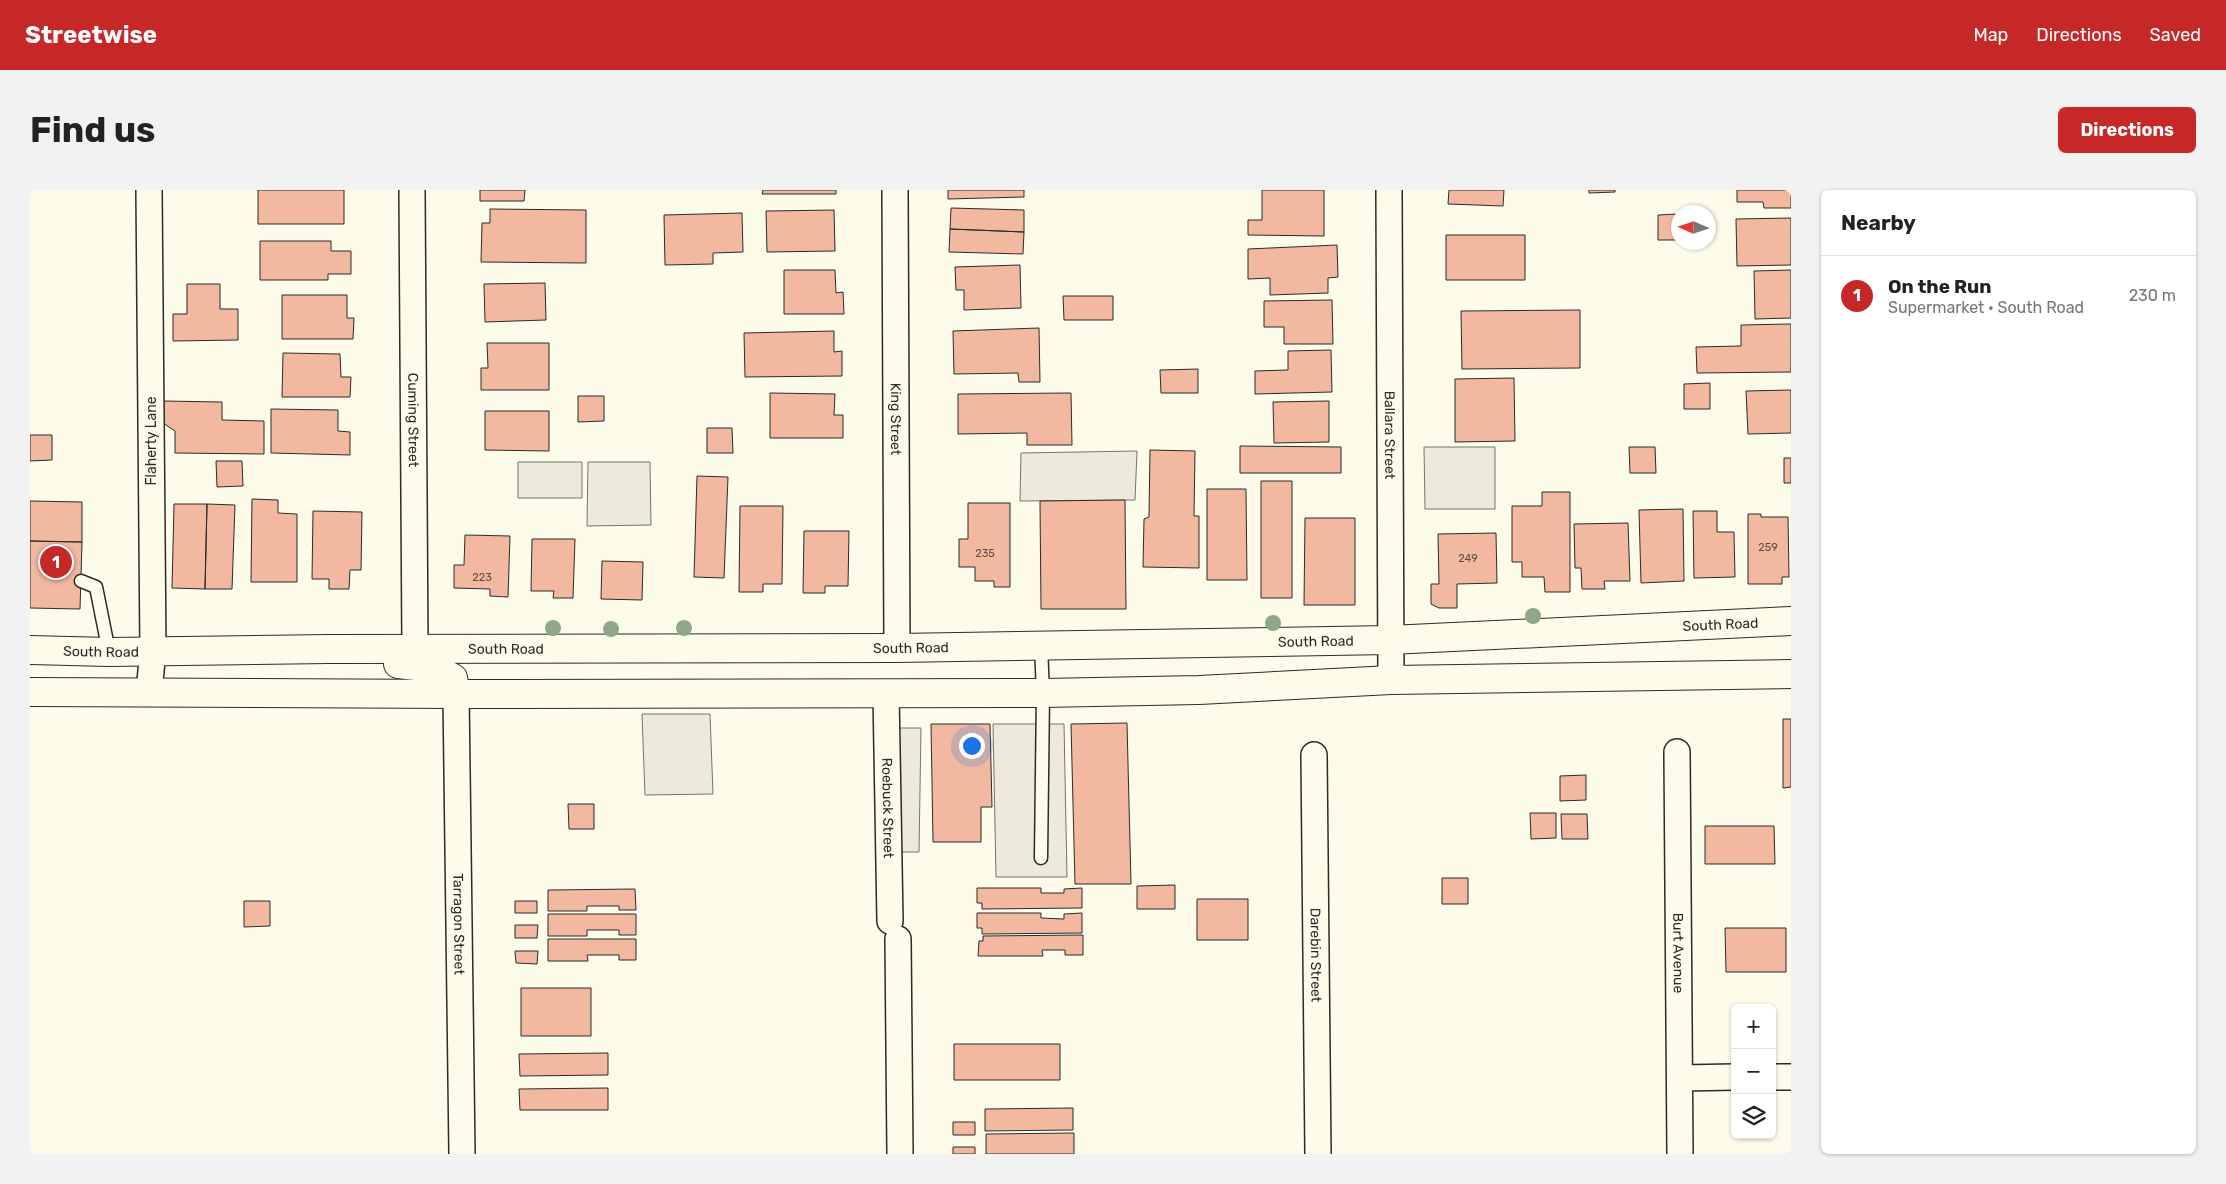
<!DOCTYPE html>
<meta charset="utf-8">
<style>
body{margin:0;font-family:Rubik,sans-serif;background:#f2f2f2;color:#222}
.controls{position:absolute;right:15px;bottom:15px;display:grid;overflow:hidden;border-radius:8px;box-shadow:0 1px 4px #0004}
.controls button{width:45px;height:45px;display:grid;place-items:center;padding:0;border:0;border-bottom:1px solid #e0e0e0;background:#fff;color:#222;font:25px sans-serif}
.compass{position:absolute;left:1641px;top:15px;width:45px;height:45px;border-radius:50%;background:#fff;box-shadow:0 1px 4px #0004;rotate:273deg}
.you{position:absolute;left:941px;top:555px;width:18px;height:18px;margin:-12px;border:4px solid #fff;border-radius:50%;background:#1a73e8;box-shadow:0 0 0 8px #1a73e833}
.badge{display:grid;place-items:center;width:32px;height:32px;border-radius:50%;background:#c62828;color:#fff;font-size:16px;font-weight:700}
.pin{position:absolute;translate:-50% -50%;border:2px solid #fff;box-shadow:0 1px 5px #0006}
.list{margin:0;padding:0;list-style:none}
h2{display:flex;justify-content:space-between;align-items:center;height:65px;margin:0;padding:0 20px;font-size:21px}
h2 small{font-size:16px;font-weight:400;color:#767676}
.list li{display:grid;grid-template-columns:32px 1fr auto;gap:15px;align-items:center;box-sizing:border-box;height:80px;padding:0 20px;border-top:1px solid #e0e0e0}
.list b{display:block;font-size:19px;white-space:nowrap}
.list p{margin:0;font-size:16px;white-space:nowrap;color:#767676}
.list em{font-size:16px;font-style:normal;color:#767676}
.icon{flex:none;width:28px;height:28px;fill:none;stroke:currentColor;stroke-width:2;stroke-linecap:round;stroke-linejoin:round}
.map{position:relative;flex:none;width:1761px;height:964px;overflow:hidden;border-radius:8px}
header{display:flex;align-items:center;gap:30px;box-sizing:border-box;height:70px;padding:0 25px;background:#c62828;color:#fff}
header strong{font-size:24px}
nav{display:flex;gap:28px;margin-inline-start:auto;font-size:18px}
.intro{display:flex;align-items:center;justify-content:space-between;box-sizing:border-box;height:120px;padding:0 30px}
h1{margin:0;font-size:35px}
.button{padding:12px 22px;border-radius:8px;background:#c62828;color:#fff;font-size:18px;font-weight:700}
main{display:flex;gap:30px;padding:0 30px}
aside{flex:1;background:#fff;border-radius:8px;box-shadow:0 1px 4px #0004}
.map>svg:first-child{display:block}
.parking{fill:#eceadb;stroke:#74746e}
.building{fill:#f2b8a0;stroke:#2b2b2b}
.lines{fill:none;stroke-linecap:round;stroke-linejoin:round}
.service-casing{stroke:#2b2b2b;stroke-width:15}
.minor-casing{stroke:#2b2b2b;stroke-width:28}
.trunk-casing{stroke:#2b2b2b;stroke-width:30}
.service{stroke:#fdfbea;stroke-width:12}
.minor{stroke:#fdfbea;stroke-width:25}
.trunk{stroke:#fdfbea;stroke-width:28}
.tree{fill:#8ea78a}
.labels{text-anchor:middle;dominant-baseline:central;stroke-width:4;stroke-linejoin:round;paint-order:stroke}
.number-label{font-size:11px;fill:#5d4e48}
.street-label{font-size:14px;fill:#2b2b2b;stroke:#fdfbea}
</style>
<header>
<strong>Streetwise</strong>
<nav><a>Map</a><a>Directions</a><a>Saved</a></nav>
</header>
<div class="intro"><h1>Find us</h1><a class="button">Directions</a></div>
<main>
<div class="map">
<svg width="1761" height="964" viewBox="0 0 1761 964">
<rect width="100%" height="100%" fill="#fdfbea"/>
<path class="parking" d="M1394,257H1465V319H1395Z
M1107,261L1105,310L990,311L991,263Z
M488,272H552V308H488Z
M558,272H620L621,335L557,336Z
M612,524H680L683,604L615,605Z
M963,534H1034L1037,687H966Z
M865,538H891L889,662H867Z"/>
<path class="building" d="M228,0H314V34H228Z
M450,0H495L494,11H450Z
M733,0H806V4H732Z
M918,0H994V7L918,9Z
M1232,0H1294V46L1218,45V30H1232Z
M1419,0H1474L1473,16L1418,14Z
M1559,0H1585V2L1559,3Z
M1707,0H1761V18H1734L1733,12H1707Z
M921,18L994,20V42L920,39Z
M460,19L556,20V73L451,72L452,33H460Z
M804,20L805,61L737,62L736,21Z
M712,23L713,62L683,63V74L635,75L634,25Z
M1648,24V50H1628V25Z
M1761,28V75L1707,76L1706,29Z
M920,39L994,42L993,64L919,62Z
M1416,45H1495V90H1416Z
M230,51H301V61H321V84H298V90H230Z
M1307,55L1308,87L1298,88V103L1240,105V88L1218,89V59Z
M990,75L991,118L934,120V100H926L925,77Z
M754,80H805L806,103L813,102L814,124H754Z
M1761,80V128L1725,129L1724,81Z
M515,93L516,130L455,132L454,94Z
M157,94H190V119H208V150L143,151V124H157Z
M252,105H317V128H324L323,149H252Z
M1033,106H1083V130H1034Z
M1302,110L1303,154H1254V137H1234V111Z
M1550,120V178L1432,179L1431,121Z
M1761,134V182L1667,183L1666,157L1711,156V135Z
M1009,138L1010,192H989L988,183L924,184L923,141Z
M804,141V162L812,161V186L715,187L714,143Z
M457,153H519V200H451V178H458Z
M1301,160L1302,202L1225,204V181L1258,180V161Z
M253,163L310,164L311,187H321L320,207H252Z
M1168,179V203H1131L1130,180Z
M1484,188L1485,251L1425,252V189Z
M1680,193V219H1654V194Z
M1761,200V243L1718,244L1716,201Z
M740,203L805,204L804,225H813V248H740Z
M1041,203L1042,255H997V243L928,244V204Z
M548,206H574V231L548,232Z
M133,211L192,212V230L234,231V264L145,263V241L133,233Z
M1299,211V252L1244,253L1243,212Z
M241,219L308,220V241L320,242V265L241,263Z
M455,221H519V261L455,260Z
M677,238H702L703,263H677Z
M0,245H22V270L0,271Z
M1210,256L1311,257V283H1210Z
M1599,257H1625L1626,283H1600Z
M1120,260L1165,261L1164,326H1169V378L1113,377L1114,329L1119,327Z
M1754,268H1761V293H1754Z
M186,271H212L213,296L187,297Z
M667,286L698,287L694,388L664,387Z
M1231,291H1262V408H1231Z
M1177,299H1216L1217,390H1177Z
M1512,302H1540V402H1515L1514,387H1492V372H1482V316H1512Z
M222,309L248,310V323L267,324V392H221Z
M1095,310L1096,419H1011L1010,311Z
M0,311L52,312V352L0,351Z
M938,313H980V397H964V391H945V377H929V349H938Z
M144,314H177L175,399L142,398Z
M177,314L205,315L202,399H175Z
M710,316H753L752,394H733V402H709Z
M1653,319L1654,391L1611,393L1609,320Z
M283,321L332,322L331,380H320L319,399H299V389H282Z
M1663,321H1687V342H1704L1705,387L1664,388Z
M1718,324H1731V327H1758L1759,387H1752V394H1718Z
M1275,328H1325V415H1274Z
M1598,333L1600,391H1574L1575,399H1552L1551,378H1545L1544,334Z
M774,341H819L818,396H795V403H773Z
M1466,343L1467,393L1427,394V418H1409L1401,414V394H1409L1408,344Z
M435,345L480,346L478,407L460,406V399L424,398V375H434Z
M502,349H545L543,408H523L524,401H501Z
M0,351L52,352L50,419L0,418Z
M572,371L613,372L612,410L571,409Z
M1753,529H1761V597L1753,598Z
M1097,533L1101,694H1045L1041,534Z
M901,534H960L962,617H951V652H903Z
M1556,585V610L1530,611V586Z
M538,614H564V639H539Z
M1500,623H1526V648L1501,649Z
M1531,624H1557L1558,649H1532Z
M1675,636H1744L1745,674H1675Z
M1412,688H1438V714H1412Z
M1145,695V719H1107V696Z
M947,698H1011V703H1034V699L1052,698V718L952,719V713H947Z
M605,699L606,720H589V716H557V721H518V700Z
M1167,709H1218V750H1167Z
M214,711H240V736L214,737Z
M485,711H507V723H485Z
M947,723H1011V728L1034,729V724L1052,723V743L952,744V738H947Z
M518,724H606V745H589V740H557V746H518Z
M485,735H508L507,748H485Z
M1695,738H1756V782H1696Z
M1053,745V765H1035V760H1012L1013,766H948L949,751H953V746Z
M518,749H606V770H589V765H557L558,771H518Z
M485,761H508L507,774L486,773Z
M491,798H561V846H491Z
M924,854H1030V890H924Z
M578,863V885L490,886L489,864Z
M578,898V920H490L489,899Z
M1043,918V940L955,941V919Z
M923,932H945V945H923Z
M1044,943V964H956V944Z
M923,957H945V964H923Z"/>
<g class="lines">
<g class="service-casing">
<path id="service" d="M51,391L66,397L79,462
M1011,668L1013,503L1011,456"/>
</g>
<g class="minor-casing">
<g id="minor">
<path id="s1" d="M382,0L385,459"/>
<path id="s2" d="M865,0L867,458"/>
<path id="s3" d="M1359,0L1361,490"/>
<path d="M119,501L123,461L119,0"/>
<path id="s4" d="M856,503L860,731"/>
<path id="s5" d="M426,504L432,964"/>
<path id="s6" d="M1647,562L1650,964"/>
<path id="s7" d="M1284,565L1288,964"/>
<path d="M868,749L870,964"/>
<path d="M1742,887H1761"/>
<path d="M1650,888L1705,887"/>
</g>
</g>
<g class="trunk-casing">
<g id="trunk">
<path id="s8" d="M0,460L79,462L299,459L867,458L1360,450L1761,431"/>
<path d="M368,474L404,478L423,488L426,504"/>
<path d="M0,502L426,504L1013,503L1169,500L1361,490L1761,484"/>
</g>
</g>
<use href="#service" class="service"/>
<use href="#minor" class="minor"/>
<use href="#trunk" class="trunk"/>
</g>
<g class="tree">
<circle cx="1503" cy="426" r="8"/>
<circle cx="1243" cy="433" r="8"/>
<circle cx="523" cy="438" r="8"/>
<circle cx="654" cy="438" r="8"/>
<circle cx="581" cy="439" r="8"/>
</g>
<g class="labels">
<g class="number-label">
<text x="1738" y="357">259</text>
<text x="955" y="363">235</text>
<text x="1438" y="368">249</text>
<text x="452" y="387">223</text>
</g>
<g class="street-label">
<text stroke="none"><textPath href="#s2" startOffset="229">King Street</textPath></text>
<text stroke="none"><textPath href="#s1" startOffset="230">Cuming Street</textPath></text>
<text stroke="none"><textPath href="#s3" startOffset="245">Ballara Street</textPath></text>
<text transform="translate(121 251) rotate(-90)">Flaherty Lane</text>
<text stroke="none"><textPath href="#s8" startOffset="1691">South Road</textPath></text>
<text stroke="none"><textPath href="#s8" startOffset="1286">South Road</textPath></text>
<text stroke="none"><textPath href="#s8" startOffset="881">South Road</textPath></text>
<text stroke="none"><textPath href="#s8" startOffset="476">South Road</textPath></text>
<text stroke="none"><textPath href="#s8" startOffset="71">South Road</textPath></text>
<text stroke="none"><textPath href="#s4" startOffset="115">Roebuck Street</textPath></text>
<text stroke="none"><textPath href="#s5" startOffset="230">Tarragon Street</textPath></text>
<text stroke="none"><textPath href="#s6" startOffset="201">Burt Avenue</textPath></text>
<text stroke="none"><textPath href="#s7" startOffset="200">Darebin Street</textPath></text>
</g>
</g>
</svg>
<div class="controls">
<button>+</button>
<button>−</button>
<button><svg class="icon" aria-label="layers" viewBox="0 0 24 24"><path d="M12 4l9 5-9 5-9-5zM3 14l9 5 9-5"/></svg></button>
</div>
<svg class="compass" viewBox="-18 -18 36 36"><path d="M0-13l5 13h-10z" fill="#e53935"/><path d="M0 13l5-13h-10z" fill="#767676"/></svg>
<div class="you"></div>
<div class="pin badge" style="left:26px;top:372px">1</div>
</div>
<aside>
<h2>Nearby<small></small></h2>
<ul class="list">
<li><span class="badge">1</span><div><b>On the Run</b><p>Supermarket · South Road</p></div><em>230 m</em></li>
</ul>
</aside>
</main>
